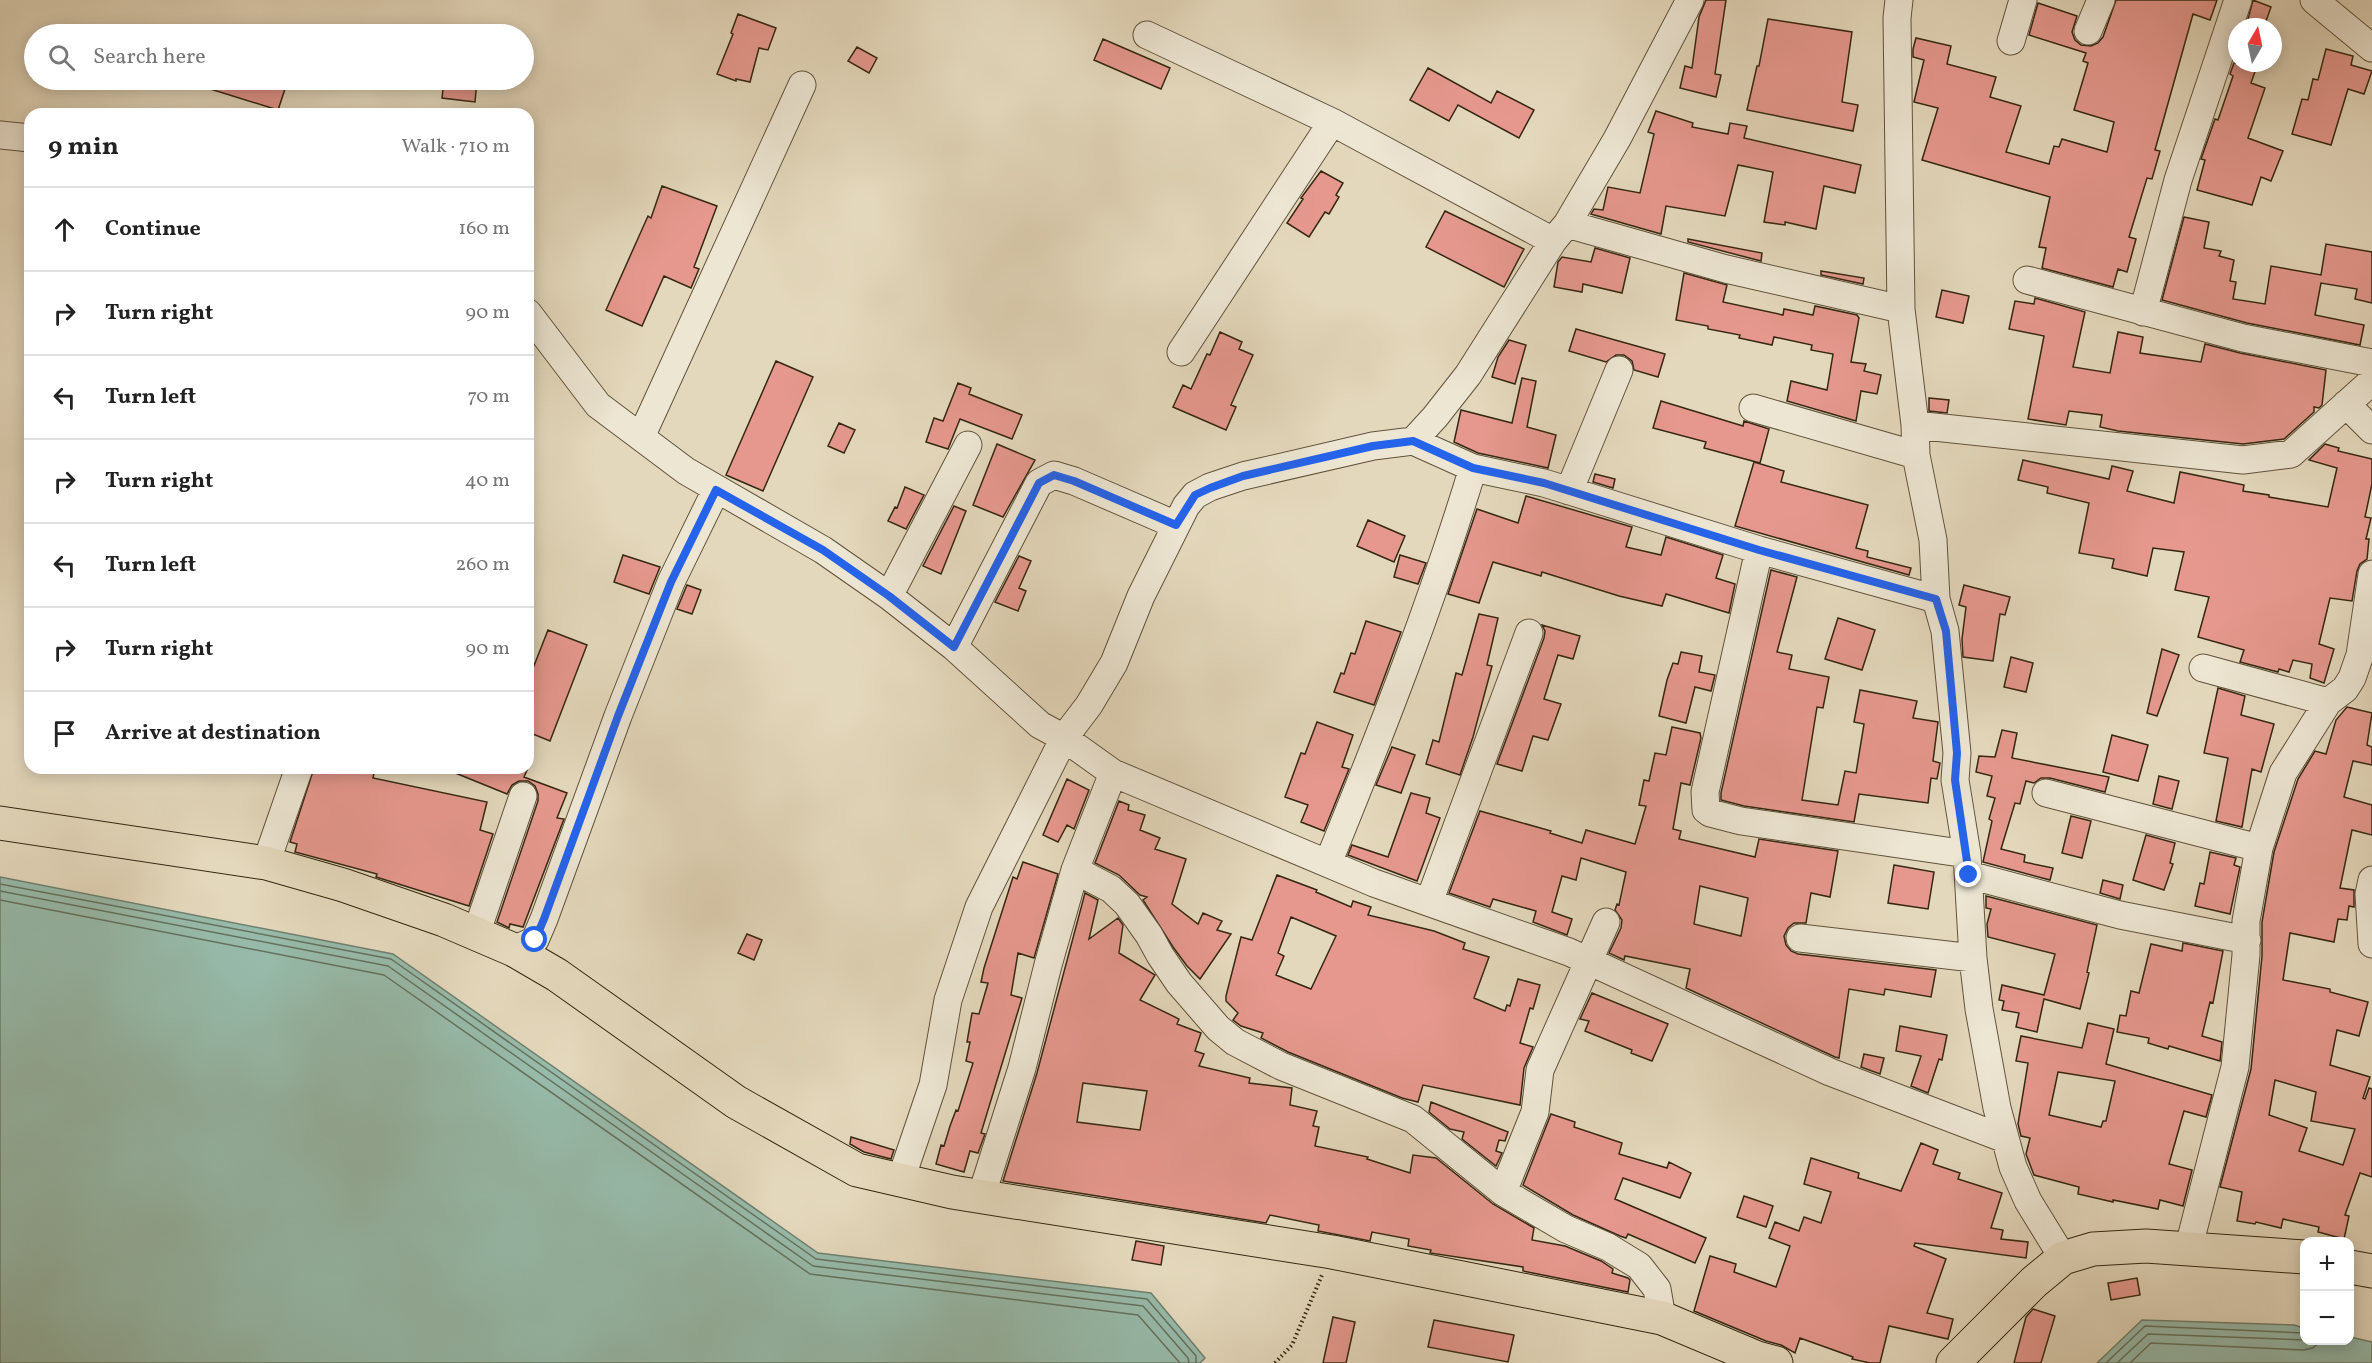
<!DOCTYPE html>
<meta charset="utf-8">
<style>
body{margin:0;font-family:Vollkorn,serif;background:#f6f6f6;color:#222}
.controls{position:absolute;right:18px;bottom:18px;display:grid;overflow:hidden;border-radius:12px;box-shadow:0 3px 15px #0003}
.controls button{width:54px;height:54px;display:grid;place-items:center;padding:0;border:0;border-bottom:2px solid #e0e0e0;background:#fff;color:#222;font:30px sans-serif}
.compass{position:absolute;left:2228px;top:18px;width:54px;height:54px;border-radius:50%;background:#fff;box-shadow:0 3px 15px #0003;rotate:9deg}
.stop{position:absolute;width:18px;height:18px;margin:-14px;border:4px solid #2563eb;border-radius:50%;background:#fff}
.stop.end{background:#2563eb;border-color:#fff;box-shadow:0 2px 6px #0008}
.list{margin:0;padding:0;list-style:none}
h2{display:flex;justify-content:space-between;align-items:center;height:78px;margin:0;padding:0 24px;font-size:26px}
h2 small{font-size:20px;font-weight:400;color:#767676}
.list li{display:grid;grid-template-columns:39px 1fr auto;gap:18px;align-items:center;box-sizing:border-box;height:84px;padding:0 24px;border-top:2px solid #e0e0e0}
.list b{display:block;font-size:22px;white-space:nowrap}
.list em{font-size:20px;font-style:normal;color:#767676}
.icon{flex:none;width:33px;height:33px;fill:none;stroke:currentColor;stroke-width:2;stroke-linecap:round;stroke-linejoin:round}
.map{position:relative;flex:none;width:2372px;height:1363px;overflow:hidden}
.search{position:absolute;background:#fff;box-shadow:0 3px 15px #0003;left:24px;top:24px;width:510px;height:66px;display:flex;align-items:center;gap:15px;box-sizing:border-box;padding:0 21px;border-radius:33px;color:#767676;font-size:22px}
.panel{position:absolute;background:#fff;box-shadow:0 3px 15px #0003;left:24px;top:108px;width:510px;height:666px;border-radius:18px}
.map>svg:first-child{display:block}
.water{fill:#97bbab;stroke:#70806e;stroke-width:1.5}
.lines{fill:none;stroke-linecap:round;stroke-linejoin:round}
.shore{stroke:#66715e;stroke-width:1.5}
.building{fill:#e6988e;stroke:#352712;stroke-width:1.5;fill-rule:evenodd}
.minor-casing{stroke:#61533c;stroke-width:29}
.major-casing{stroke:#352712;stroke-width:35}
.path{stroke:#352712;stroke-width:4;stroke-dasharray:1.5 3;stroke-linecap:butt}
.minor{stroke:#ede6d3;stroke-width:27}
.major{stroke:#e4d8bc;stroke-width:33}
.route{stroke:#2563eb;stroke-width:8}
</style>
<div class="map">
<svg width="2372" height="1363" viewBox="0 0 2372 1363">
<rect width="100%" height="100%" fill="#e4d8bc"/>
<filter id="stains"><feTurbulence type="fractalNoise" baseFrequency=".00333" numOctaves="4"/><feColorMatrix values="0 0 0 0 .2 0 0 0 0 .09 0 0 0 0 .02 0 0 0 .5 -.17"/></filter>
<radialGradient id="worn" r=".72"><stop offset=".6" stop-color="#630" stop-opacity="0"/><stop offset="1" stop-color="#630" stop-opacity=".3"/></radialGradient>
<path class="water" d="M0,877L393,954L818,1253L1151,1293L1205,1358L1200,1363H0Z
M2142,1320L2294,1325L2304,1328V1340H2350V1337L2372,1342V1363H2097Z"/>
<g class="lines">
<path class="shore" d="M0,884L391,959L816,1259L1147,1299L1196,1356V1363
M0,891L388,966L813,1266L1143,1306L1188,1358L1189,1363
M0,900L384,975L810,1274L1138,1315L1180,1363
M2106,1363L2145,1326L2304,1333
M2117,1363L2148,1334L2306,1340
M2130,1363L2151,1343L2304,1350L2313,1348L2322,1340"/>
</g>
<path class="building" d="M1706,0H1726L1715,74L1721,75L1716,97L1680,88L1685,66L1692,68L1699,17Z
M2116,0H2217L2210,20L2193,14L2155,150L2160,151L2152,179L2147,178L2129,237L2136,239L2127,272L2118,269L2113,287L2042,268L2046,248L2039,247L2050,197L1922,160L1938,108L1914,102L1924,60L1913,57V49L1916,38L1951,46L1947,64L1996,77L1990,97L2021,106L2006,152L2049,164L2054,146L2059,147L2062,139L2107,152L2114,122L2074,110L2088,63L2083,61L2086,53L2029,35L2038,3L2077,16L2072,32L2075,40L2081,45L2091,46L2098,43L2103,37Z
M2253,0L2271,7L2264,27H2246Z
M738,14L776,28L768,50L759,48L750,82L736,79V81L717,74L733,34L731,33Z
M1768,19L1852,32L1842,102L1858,105L1853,131L1747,110L1757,66H1759Z
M1103,39L1170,68L1161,89L1094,60Z
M857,47L877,58L869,73L848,61Z
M2326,49L2353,56L2351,65L2372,71L2364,94L2348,89L2331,145L2292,134L2302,99L2308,100L2313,79L2318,80Z
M2234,63H2258L2251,83L2265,88L2248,138L2283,151L2271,181L2261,177L2252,205L2197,190L2205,160L2201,159L2215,119L2218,120L2233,76L2230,74Z
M1428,68L1491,103L1497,91L1534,110L1519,138L1458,105L1449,121L1410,100Z
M192,80H288L278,110L191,83Z
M444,80H477L475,102L442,98Z
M1656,111L1693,123L1692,127L1728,134L1730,123L1747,126L1744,138L1861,165L1855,193L1824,186L1816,229L1785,222V225L1764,222L1773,172L1738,165L1725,216L1666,206L1661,234L1591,214L1594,209L1603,210L1608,187L1640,193L1654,134L1648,132Z
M1321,171L1343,183L1336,195L1339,197L1329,214L1325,212L1309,237L1287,223L1303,199L1301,198Z
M662,186L717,206L694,267L699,269L691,288L664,276L642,326L606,310L648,216L651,218Z
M1445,211L1524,249L1504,287L1426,247Z
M2184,217L2209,222L2204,248L2221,251L2219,256L2234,260L2230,281L2236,282L2233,299L2265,304L2271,266L2321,275L2326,244L2372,252V303L2355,299L2357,289L2321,283L2315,315L2364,325L2360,345L2247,323L2162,300Z
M1688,239L1762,253L1761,261L1688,242Z
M1595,248L1630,258L1622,293L1583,284L1582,292L1554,287L1558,262L1562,257L1591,262Z
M1821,271L1864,278L1863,284L1821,275Z
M1684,273L1727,285L1723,302L1783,315L1784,309L1813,315L1815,306L1857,315L1859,318L1851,362L1866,364L1864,371L1881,375L1877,394L1861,391L1856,421L1787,401L1791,381L1827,390L1833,354L1811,350L1812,345L1774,337L1772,345L1739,338L1740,335L1708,329V326L1676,320Z
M1942,290L1969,296L1963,323L1936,317Z
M2035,298L2085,312L2073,367L2110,373L2118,332L2143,337L2140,353L2201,362L2205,344L2240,353L2326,370L2322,405L2319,408L2314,407V412L2284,439L2243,444L2118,431L2100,427L2102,415L2069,411L2066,425L2028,419L2044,336L2009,329L2015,301L2034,304Z
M1576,329L1665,354L1658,377L1634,370L1632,361L1624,355H1616L1606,362L1569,351Z
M1220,332L1242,342L1239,349L1253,355L1231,405L1236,407L1226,430L1173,407L1183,385L1191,389L1207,354L1210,355Z
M1509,340L1526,345L1515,384L1492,377L1498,357Z
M776,361L813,377L763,491L726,475Z
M1522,378L1536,381L1527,427L1556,435L1548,468L1478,453L1454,442L1461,410L1512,423Z
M958,383L971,388L969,394L1022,415L1012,439L960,419L948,449L926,442L934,418L943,421Z
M1929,398L1949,400L1947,413L1929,411Z
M1661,401L1743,426L1744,421L1769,429L1760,463L1704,448L1706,442L1653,428Z
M839,423L855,430L844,453L828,446Z
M997,444L1035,460L1003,517L973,505Z
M2325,444L2339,448L2338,451L2372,459V484L2365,517L2371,518L2366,539H2369L2367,559L2360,564L2357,571L2352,601L2330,598L2319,644L2334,649L2324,683L2310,678L2312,664L2293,660L2289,672L2279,669L2278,672L2240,662L2244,650L2198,637L2209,597L2175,590L2184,552L2153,548L2147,576L2112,568L2114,559L2079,553L2089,503L2047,493L2048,487L2018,480L2023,460L2109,479L2112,466L2133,471L2127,491L2174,503L2180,472L2244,485L2243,491L2269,495V497L2328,507L2337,468L2309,460Z
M1754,462L1784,471L1781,482L1868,505L1856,548L1868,551L1867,557L1911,568L1909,575L1735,526Z
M1595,474L1615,479L1613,488L1593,482Z
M905,487L924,495L906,529L888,521L895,507L897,508Z
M1526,496L1632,527L1626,547L1661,555L1666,537L1723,555L1716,578L1735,584L1729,613L1666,594L1662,606L1619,596L1542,572L1541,576L1493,562L1479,603L1448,594L1477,509L1518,523Z
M954,506L966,511L941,574L923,566Z
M1368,520L1405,536L1394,562L1357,546Z
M623,555L660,567L649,594L614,582Z
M1400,555L1426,563L1418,584L1394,577Z
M1019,556L1031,561L1019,588L1026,591L1018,611L995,602Z
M1771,570L1797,577L1777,652L1792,655L1789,669L1829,677L1823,708L1817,707L1802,800L1838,805L1845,771L1856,773L1864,724L1854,722L1860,690L1917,701L1913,718L1938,722L1933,761L1940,763L1937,779L1931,778L1928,803L1859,794L1854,822L1744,806L1721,800V793Z
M687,585L701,590L692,614L677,609Z
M1964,585L2010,597L2005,615L2000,614L1993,661L1963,657L1962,639L1966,607L1959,605Z
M1479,614L1498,618L1487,665L1492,666L1473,737L1460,775L1426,764L1433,740L1439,742L1456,673L1462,675Z
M1838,618L1875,630L1862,670L1825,659Z
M1366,621L1401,632L1374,705L1334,692L1341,673L1344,674L1351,653L1355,654Z
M1542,625L1580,636L1573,659L1558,655L1544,699L1561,704L1548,740L1533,736L1522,771L1497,764L1544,638L1545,631Z
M548,630L587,645L550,741L528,732V681Z
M2162,649L2179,655L2157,716L2147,713Z
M1681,652L1702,656L1699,672L1715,675L1711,691L1695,687L1686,723L1659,716L1667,680L1673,663L1678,664Z
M2011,657L2033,663L2026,692L2004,687Z
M2218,688L2245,696L2241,715L2274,724L2261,772L2252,769L2242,827L2216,821L2228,758L2204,753Z
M2347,707L2372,713L2367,745L2372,747V765L2353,761L2344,797L2372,805V835L2352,830L2340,888L2354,890V907L2349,906L2347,920L2338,919L2334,942L2290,933L2283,980L2330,989V992L2368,1002L2359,1036L2337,1030L2330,1065L2370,1077L2363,1098L2365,1099L2369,1088L2372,1089V1177L2360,1173L2345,1215L2349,1216L2344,1239L2318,1232L2319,1227L2283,1219L2281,1228L2256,1222L2255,1224L2237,1221L2242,1192L2220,1187L2251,1069L2262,956V922L2274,852L2298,779L2315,751L2326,754L2336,720ZM2275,1080L2316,1092L2311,1121L2355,1129L2343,1165L2299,1151L2307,1128L2269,1115Z
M1317,722L1353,735L1342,767L1349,769L1324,831L1301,822L1308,805L1285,797L1301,753L1305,754Z
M1672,727L1700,733L1701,738L1690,785L1681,783L1673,829L1681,831L1679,839L1755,857L1759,839L1838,851L1830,897L1811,893L1806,923H1794L1788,928L1784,936L1786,945L1791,951L1798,954L1936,970L1931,997L1885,989L1884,995L1849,989L1839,1058L1835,1057L1686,988L1690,969L1625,956L1624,960L1609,953L1621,928L1622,920L1615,910L1617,904L1619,905L1626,872L1581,858L1576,880L1562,876L1552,912L1572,919L1567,935L1533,922L1536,911L1493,899L1490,907L1449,893L1480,811L1551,831L1550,833L1582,843L1586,830L1635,844L1646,806L1639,805L1644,780L1649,781L1655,753L1666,755ZM1700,886L1748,898L1741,936L1694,924Z
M2002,730L2017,733L2012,758L2109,777L2105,792L2050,778H2041L2034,783L2026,781L2020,804L2015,803L2001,849L2025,855L2024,862L2053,868L2050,880L1983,862L1992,821L1989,819L1995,798L1987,796L1992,776L1976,772L1979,756L1995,757Z
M2112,735L2148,745L2138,781L2103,772Z
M1392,747L1415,755L1401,793L1376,785Z
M314,768H375L373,778L487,802L480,830L493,834L469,906L376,877L377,874L295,852L297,844L290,842Z
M443,768H528L524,777L567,793L557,818L564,819L523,927L510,924L509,928L497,922L538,801V794L535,786L528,781H519L512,785L507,794Z
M2159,776L2179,781L2172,809L2153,804Z
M1067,779L1089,790L1074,829L1067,825L1058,842L1043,835Z
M1411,793L1430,798L1426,813L1440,818L1417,881L1348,855L1352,845L1388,857Z
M1119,801L1129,805L1128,810L1145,815L1140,830L1160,838L1155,849L1186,859L1172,904L1198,924L1203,913L1222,921L1217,930L1231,934L1200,979L1187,966L1173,947L1143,900L1147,897L1140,895L1119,875L1095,863Z
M2071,816L2091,821L2082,858L2062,853Z
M2146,835L2175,843L2170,863L2173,864L2164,890L2133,880Z
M2210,852L2236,858L2234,865L2240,867L2230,914L2195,906L2200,883L2204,884Z
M1023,862L1058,874L1034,958L1018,953L1011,995L1022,998L981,1133L985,1134L978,1153L970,1151L964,1172L936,1164L941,1145L944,1146L950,1126L956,1110L958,1111L973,1063L966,1061L970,1042H967L972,1013L979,1014L988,983L981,982L984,968L1013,877L1017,879Z
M1894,865L1934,872L1928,909L1888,903Z
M1277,875L1317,890L1316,892L1351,907L1353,901L1371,907L1368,915L1434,931L1465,943L1463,949L1489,957L1474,998L1505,1011L1507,1005L1510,1006L1518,979L1540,985L1533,1009L1530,1008L1520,1043L1533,1047L1524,1068L1520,1105L1423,1085L1418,1102L1402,1098L1288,1052L1261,1038L1263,1033L1241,1026L1233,1020L1238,1013L1226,1001V996L1241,937L1252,940ZM1291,917L1336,936L1311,989L1276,975L1284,956L1278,953Z
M2103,880L2123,885L2120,899L2100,893Z
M1085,893L1098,900L1089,939L1118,918L1123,925L1119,953L1155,975L1140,1000L1179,1019L1177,1024L1201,1033L1195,1051L1204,1054L1199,1066L1250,1078L1249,1083L1292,1088L1290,1105L1317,1111L1313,1126L1319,1127L1315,1146L1368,1157L1367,1159L1410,1173L1413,1155L1436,1158L1493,1204L1534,1228L1532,1240L1565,1246L1601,1261L1613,1269L1612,1273L1628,1278L1630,1280L1628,1292L1523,1271V1267L1430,1253L1431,1250L1408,1246L1409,1239L1372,1232L1370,1241L1318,1231L1319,1225L1270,1215L1266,1223L1003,1181L1037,1073ZM1083,1083L1147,1091L1140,1130L1077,1122Z
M1986,896L2097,925L2087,972L2089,973L2080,1009L2044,999L2037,1032L2016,1027L2019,1013L2002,1010L2004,1001L1999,1000L2002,985L2044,995L2055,954L1988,937L1987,924L1991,909L1986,908Z
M747,934L762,940L754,960L738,953Z
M2183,943L2223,951L2213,1003L2210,1002L2202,1036L2222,1042L2220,1061L2169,1046L2168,1049L2148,1043L2149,1038L2117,1032L2120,1015L2126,1016L2131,991L2139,993L2151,944L2182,951Z
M1592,993L1668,1024L1652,1061L1631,1053L1632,1050L1585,1031L1589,1021L1580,1019Z
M2088,1023L2114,1029L2106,1064L2212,1095L2206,1117L2184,1111L2169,1164L2192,1170L2183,1206L2160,1200L2158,1209L2113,1200V1202L2078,1194L2079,1187L2034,1175L2026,1154L2030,1138L2021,1136L2018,1124L2028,1063L2016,1061L2021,1036L2082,1048ZM2058,1072L2115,1081L2106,1121H2103L2101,1127L2049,1115Z
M1900,1026L1947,1035L1942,1060L1939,1059L1928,1093L1911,1086L1921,1056L1896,1051Z
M1864,1054L1884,1058L1880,1074L1861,1067Z
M1431,1102L1508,1132L1505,1141L1499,1140L1496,1151L1502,1153L1496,1166L1462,1139L1464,1132L1450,1129L1429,1112Z
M1551,1114L1575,1122L1574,1127L1622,1143L1619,1154L1667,1168L1669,1162L1691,1173L1680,1198L1623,1178L1615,1199L1706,1238L1695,1263L1628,1234L1626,1238L1620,1236L1573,1215L1523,1185Z
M851,1137L894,1150L891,1159L864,1152L850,1144Z
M1921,1143L1938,1150L1933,1164L1960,1173L1958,1179L2002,1193L1991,1228L2003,1230L2001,1239L2028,1242L2026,1258L1915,1243L1914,1246L1946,1259L1927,1313L1953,1319L1948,1339L1889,1326L1880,1363H1870L1852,1359L1853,1357L1800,1338L1795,1353L1781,1345L1766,1341L1694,1311L1710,1256L1736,1264L1734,1272L1776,1287L1790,1246L1769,1238L1775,1222L1799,1231L1804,1217L1821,1223L1831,1192L1804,1184L1811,1158L1859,1173L1858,1178L1901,1191Z
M1744,1196L1773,1206L1766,1227L1737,1217Z
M1136,1241L1164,1246L1161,1265L1132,1260Z
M2137,1278L2140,1295L2111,1300L2108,1283Z
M2033,1309L2055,1316L2041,1363H2014L2026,1317Z
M1333,1317L1355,1322L1346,1363H1323Z
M1434,1320L1514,1335L1508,1362L1428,1347Z"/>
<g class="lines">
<g class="minor-casing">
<path id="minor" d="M1899,0L1897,18L1901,309L1915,425L1916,455L1933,540L1936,599L1945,631L1957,753L1955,780L1967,854L1973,958L1979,1009L1997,1108L2013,1167L2028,1201L2063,1258
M2314,0L2372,48
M2088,31L2101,0
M1147,35L1332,122L1553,241
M2011,41L2023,0
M0,135L30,138
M1567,224L1726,269L1901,309
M2027,280L2243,338L2372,363
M2143,312L2178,180L2238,0
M528,313L598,405L686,471L823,550L889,596L954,647L1040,725L1064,738L1113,773L1374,883L1569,952L1830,1072L2005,1139
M1181,352L1332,122
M2346,404L2372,430
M1753,408L1916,455
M1915,425L2243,460L2291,454L2372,381
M641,437L802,85
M1413,441L1473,468L1544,483L1759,550L1936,599
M1569,491L1619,370
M1759,550L1705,792L1706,810L1710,813L1741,821L1967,854
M889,596L968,445
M954,647L1039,483L1054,475L1074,481L1176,525
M2203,668L2328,702
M2046,793L2259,848
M266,863L299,768
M1328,863C1381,733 1432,603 1473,468
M1075,870L1111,889L1127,904L1149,935L1160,955L1179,983L1218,1028L1235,1042L1281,1066L1413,1119L1503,1192L1566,1229L1608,1247L1639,1266L1657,1289L1662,1318
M1969,875L2120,915L2247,940
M2372,880L2369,894L2372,944
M1429,902L1529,633
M476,934L523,796
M1800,938L1973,958
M514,950L535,940L544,919L618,716L671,582L716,490
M900,1182L933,1085L948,1000L979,907L1064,738L1089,705L1114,663L1141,596L1186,506L1195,495L1210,487L1243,476L1373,446L1413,441L1435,417L1468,375L1553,241L1567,224L1617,139L1690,0
M1503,1192L1535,1112L1540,1070L1606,922
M981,1197L1022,1068L1048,965L1075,870L1113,773
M2188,1250L2235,1067L2246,955V921L2259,848L2283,773L2328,702L2345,689L2352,678L2360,655L2372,574"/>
</g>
<g class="major-casing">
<path id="major" d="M0,823L266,863L343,885L444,920L514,950L557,975L736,1102L857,1170L952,1192L1332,1252L1662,1318L1757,1358L1776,1363
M2350,1267L2372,1271
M1953,1363L2034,1282L2063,1258L2093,1249L2146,1246L2304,1257"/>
</g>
<path class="path" d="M1275,1363L1292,1345L1322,1275"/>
<use href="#minor" class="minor"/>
<use href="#major" class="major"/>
</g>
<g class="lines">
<path class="route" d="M535,940L544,919L618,716L671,582L716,490L823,550L889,596L954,647L1039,483L1054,475L1074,481L1176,525L1195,495L1210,488L1243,476L1373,446L1413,441L1473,468L1544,483L1759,550L1936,599L1946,631L1957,753L1955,780L1969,875"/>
</g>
<rect width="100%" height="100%" filter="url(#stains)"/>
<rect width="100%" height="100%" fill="url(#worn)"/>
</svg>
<div class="controls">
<button>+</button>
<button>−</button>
</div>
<svg class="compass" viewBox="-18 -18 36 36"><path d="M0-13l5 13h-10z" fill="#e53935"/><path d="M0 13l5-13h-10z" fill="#767676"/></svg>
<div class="stop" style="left:535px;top:940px"></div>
<div class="stop end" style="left:1969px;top:875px"></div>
<div class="search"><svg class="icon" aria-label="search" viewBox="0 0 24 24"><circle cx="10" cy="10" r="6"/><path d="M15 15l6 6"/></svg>Search here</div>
<section class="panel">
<h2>9 min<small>Walk · 710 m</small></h2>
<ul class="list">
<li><svg class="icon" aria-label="ahead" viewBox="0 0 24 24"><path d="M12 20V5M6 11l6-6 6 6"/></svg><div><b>Continue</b></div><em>160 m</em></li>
<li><svg class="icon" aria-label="right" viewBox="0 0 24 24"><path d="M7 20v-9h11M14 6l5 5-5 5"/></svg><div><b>Turn right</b></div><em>90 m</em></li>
<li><svg class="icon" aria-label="left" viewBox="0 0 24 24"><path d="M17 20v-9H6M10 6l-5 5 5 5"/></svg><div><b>Turn left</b></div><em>70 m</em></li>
<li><svg class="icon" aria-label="right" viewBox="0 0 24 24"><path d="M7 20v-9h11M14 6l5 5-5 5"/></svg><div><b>Turn right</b></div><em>40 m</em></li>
<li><svg class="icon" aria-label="left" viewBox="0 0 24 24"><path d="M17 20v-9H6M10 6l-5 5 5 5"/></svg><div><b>Turn left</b></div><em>260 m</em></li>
<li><svg class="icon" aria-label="right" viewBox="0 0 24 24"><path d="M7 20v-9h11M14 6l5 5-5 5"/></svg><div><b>Turn right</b></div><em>90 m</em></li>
<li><svg class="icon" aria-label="arrive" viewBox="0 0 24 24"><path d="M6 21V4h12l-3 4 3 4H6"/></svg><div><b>Arrive at destination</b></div></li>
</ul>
</section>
</div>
